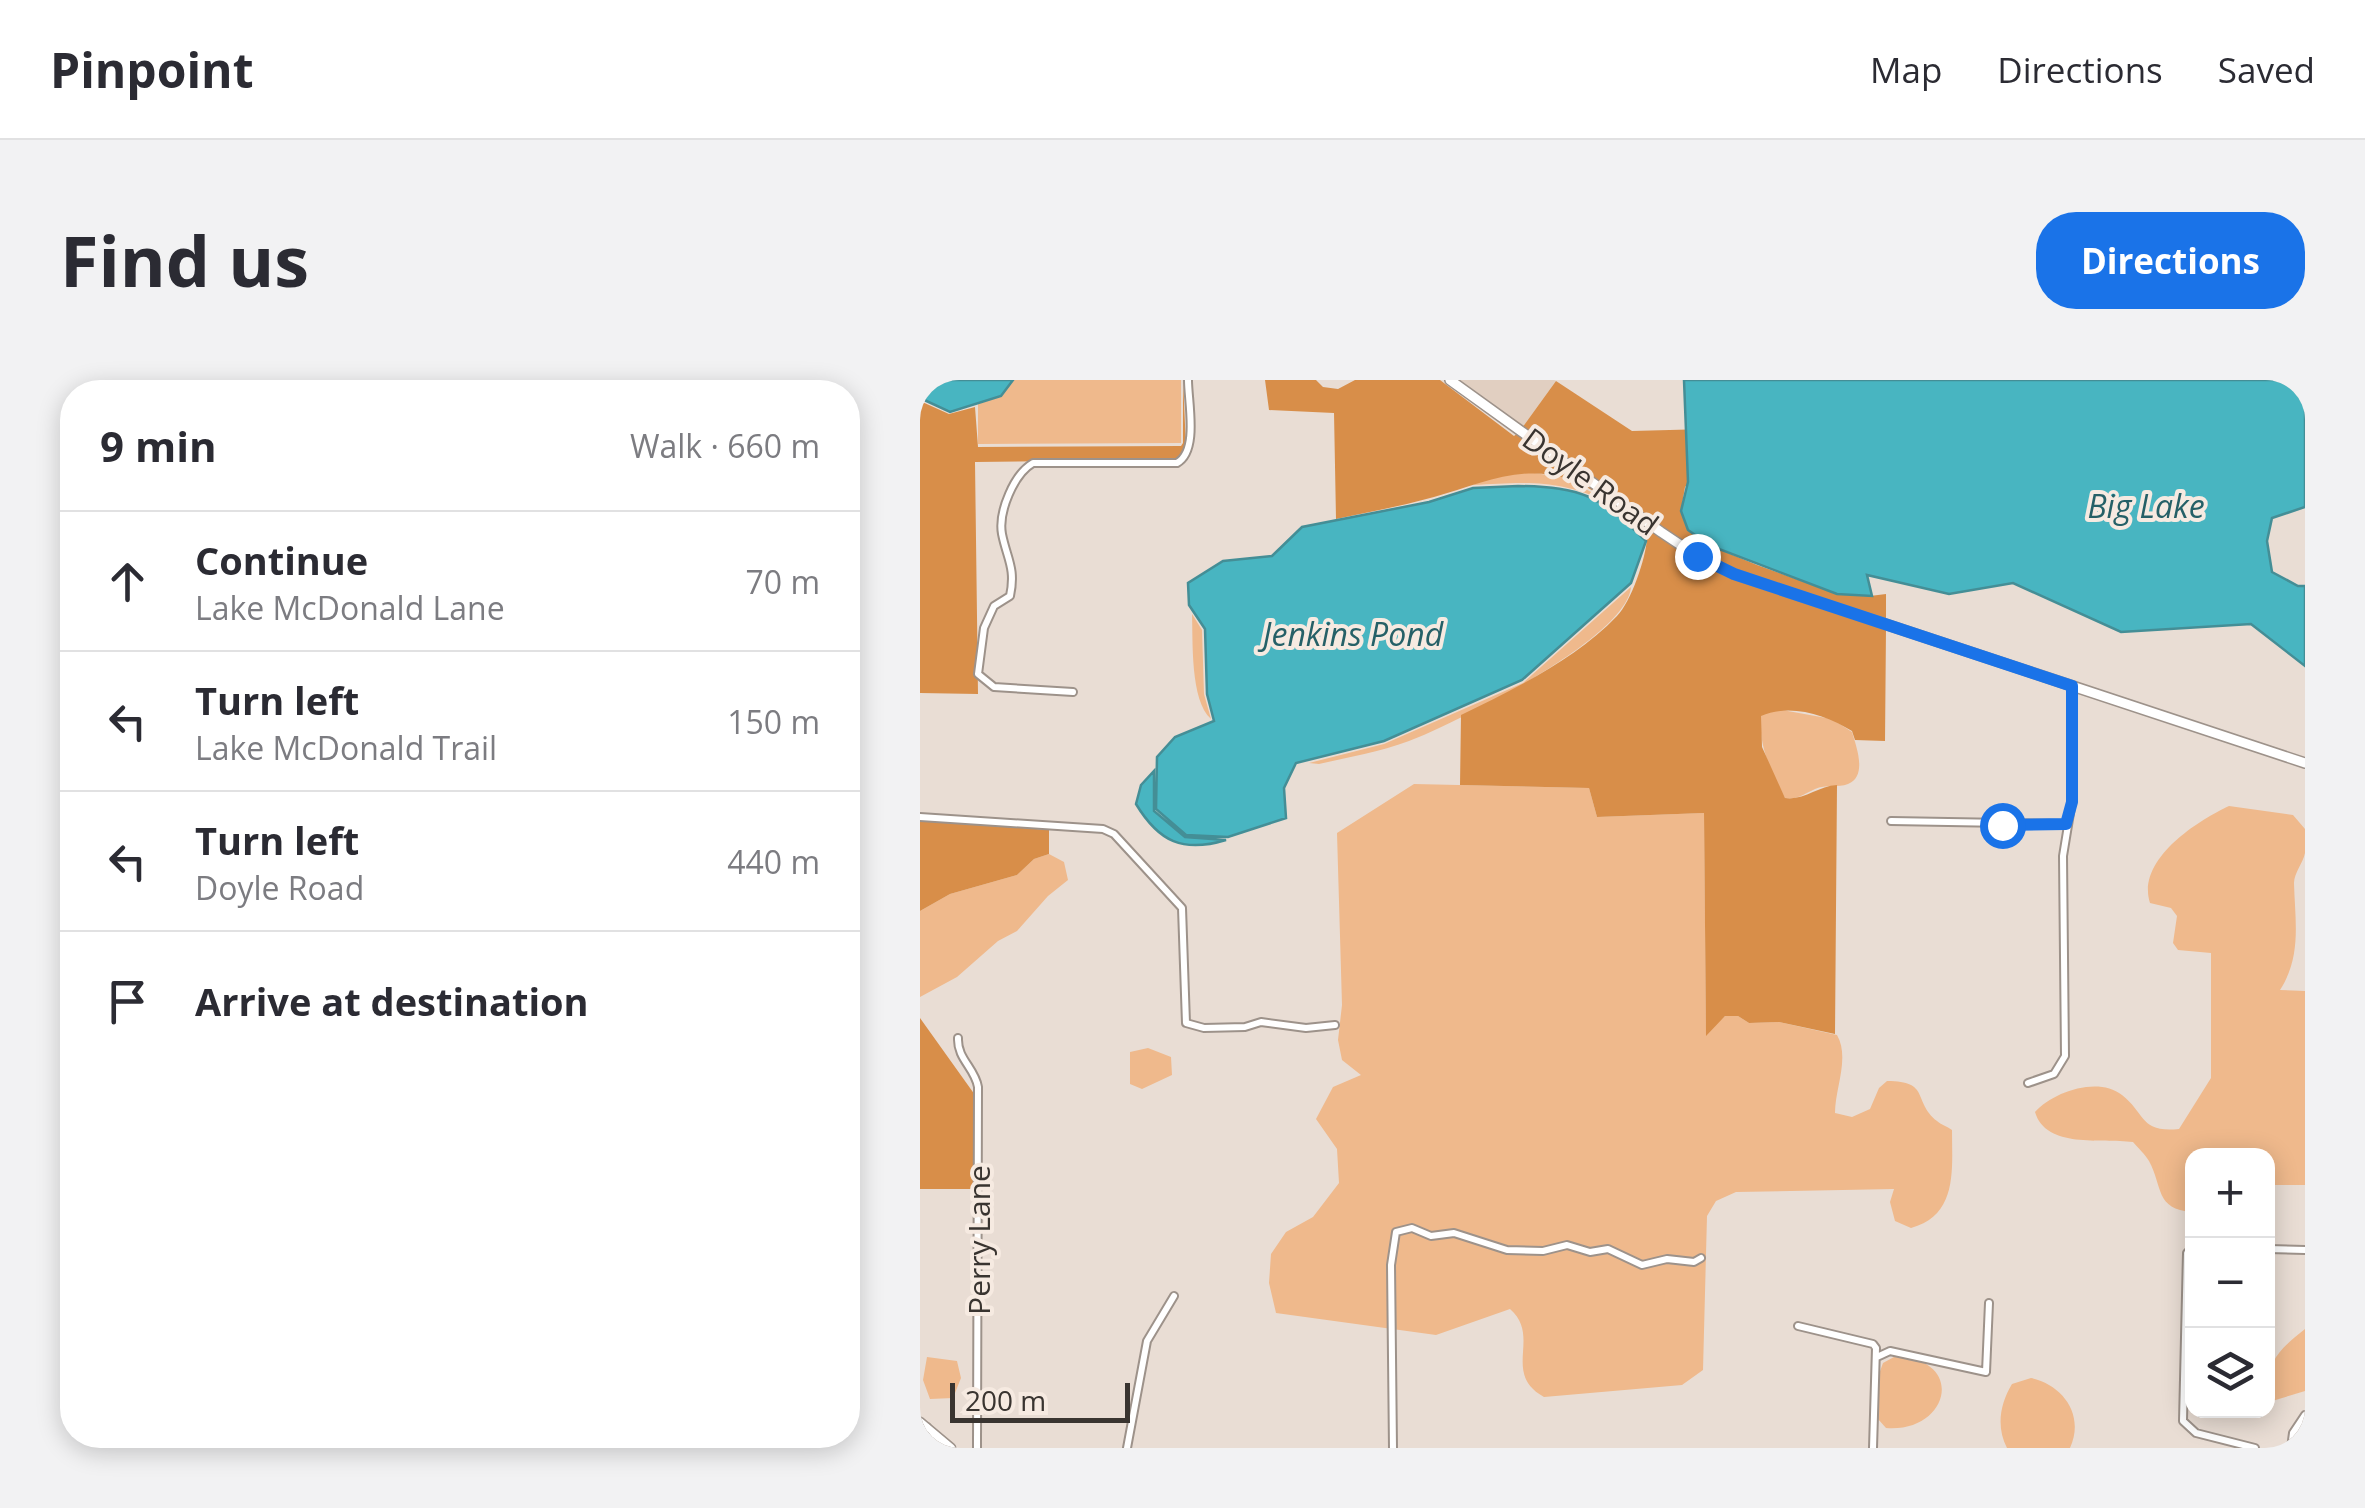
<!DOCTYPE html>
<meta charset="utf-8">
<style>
body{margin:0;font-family:"Open Sans",sans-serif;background:#f2f2f3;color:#2b2b33}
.controls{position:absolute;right:30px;bottom:30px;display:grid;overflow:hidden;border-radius:20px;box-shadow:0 5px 25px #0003}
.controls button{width:90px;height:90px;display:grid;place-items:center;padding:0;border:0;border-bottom:2px solid #e1e1e2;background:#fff;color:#2b2b33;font:50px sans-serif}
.scale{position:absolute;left:30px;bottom:25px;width:180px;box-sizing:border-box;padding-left:10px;border:5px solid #393430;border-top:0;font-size:28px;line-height:35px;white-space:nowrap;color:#393430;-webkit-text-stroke:8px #f6eae1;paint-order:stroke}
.stop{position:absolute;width:30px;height:30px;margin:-22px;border:8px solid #1a73e8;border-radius:50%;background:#fff}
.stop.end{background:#1a73e8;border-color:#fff;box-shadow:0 2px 10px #0008}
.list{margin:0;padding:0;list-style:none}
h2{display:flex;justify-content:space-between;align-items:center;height:130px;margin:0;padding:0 40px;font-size:42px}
h2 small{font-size:32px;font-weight:400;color:#7c7c81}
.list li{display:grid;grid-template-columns:65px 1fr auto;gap:30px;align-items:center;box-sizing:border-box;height:140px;padding:0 40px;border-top:2px solid #e1e1e2}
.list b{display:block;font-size:38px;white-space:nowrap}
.list p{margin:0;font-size:32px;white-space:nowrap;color:#7c7c81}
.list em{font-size:32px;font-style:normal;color:#7c7c81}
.icon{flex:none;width:55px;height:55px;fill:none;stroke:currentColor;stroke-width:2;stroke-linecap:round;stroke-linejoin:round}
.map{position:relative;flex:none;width:1385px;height:1068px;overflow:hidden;border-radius:40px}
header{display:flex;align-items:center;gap:60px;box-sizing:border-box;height:140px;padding:0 50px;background:#fff;border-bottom:2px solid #e1e1e2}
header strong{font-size:48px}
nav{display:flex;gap:55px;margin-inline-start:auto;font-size:35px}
.intro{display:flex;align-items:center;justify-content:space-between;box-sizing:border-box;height:240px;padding:0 60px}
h1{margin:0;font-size:70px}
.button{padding:25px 45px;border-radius:40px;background:#1a73e8;color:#fff;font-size:35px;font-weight:700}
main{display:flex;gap:60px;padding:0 60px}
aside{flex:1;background:#fff;border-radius:40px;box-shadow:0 5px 25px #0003}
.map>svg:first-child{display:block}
.built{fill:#e1cfc1}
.green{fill:#efb98c}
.forest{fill:#d88e49}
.water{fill:#48b5c1;stroke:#448e96;stroke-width:2.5}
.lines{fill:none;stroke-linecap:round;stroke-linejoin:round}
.minor-casing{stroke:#9d928a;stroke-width:10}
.tertiary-casing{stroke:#9d928a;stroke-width:11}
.secondary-casing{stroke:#9d928a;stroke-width:12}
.minor{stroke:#fff;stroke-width:6}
.tertiary{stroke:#fff;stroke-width:8}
.secondary{stroke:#fff;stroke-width:9}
.route{stroke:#1a73e8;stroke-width:12}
.labels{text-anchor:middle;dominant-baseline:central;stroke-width:8;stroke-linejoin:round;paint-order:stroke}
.street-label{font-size:30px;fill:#393430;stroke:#f6eae1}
.water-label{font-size:32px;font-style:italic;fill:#256067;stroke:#f6eae1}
</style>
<header>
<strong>Pinpoint</strong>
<nav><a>Map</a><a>Directions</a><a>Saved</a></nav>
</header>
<div class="intro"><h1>Find us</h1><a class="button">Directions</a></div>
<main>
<aside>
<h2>9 min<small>Walk · 660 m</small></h2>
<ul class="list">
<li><svg class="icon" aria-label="ahead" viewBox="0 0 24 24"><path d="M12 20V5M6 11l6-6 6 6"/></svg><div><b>Continue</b><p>Lake McDonald Lane</p></div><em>70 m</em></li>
<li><svg class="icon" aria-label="left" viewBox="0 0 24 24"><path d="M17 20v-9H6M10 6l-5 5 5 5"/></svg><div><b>Turn left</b><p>Lake McDonald Trail</p></div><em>150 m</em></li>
<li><svg class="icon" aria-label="left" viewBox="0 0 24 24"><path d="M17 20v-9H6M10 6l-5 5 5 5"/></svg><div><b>Turn left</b><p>Doyle Road</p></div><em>440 m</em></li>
<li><svg class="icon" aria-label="arrive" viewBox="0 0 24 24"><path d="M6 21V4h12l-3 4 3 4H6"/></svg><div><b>Arrive at destination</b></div></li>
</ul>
</aside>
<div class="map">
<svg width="1385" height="1068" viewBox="0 0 1385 1068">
<rect width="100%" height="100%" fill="#e9ddd4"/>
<path class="built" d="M536,0H634L636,1L602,48Z"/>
<path class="green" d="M93,0H261V63L58,64V23L81,16Z
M608,92L647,98L688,122C637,99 607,102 553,105L568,98Z
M711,207C707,258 536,343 489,361C460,372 429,377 399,384L389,383L464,364L603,303Z
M272,234L282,250L284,314L291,339C270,320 273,261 272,234Z
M856,329L912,339L932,352C936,366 948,396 928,404C918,408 906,404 895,409C884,414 878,420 865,418C851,392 838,365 841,335Z
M494,404L669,408L677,437L784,433L786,653L805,636H818L829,643L859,642L917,655C930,678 915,708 915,733L932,737L950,729L959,708L967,701C1011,701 992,721 1017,741C1021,745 1027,746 1032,750C1032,790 1038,835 991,848L975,841L970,822L974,809L816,812L796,821L787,836L783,990L762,1005L624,1017C581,993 622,957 590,929L516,955L356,933L349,903L351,874L366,852L393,837L419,803L417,769L396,739L413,707L441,695L422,680L418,660L422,625L417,453Z
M1309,426L1373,435L1385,449C1385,457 1385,466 1385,473C1383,483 1374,493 1374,503C1375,541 1382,576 1360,610L1385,611V805H1348V776H1272V832C1235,829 1243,807 1229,781C1225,774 1218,768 1213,762C1181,758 1126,769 1115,732C1133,712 1178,696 1202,715C1226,734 1220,753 1259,749L1291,698V573L1258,570L1253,563L1257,536L1251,528L1230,523C1216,480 1277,441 1309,426Z
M129,474L144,482L148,500L128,516L97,551L78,561L37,597L0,617V531L30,514L97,495L114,479Z
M228,668L251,677L252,695L222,709L210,704V672Z
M1385,949V1011L1349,1022C1343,985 1358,970 1385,949Z
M7,977L37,981L41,998L33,1018L10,1019L3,1000Z
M974,977C1047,977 1030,1053 966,1048L958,1039L959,994L963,983Z
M1111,998C1143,1005 1165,1035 1150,1068H1087C1076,1047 1080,1024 1092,1004Z"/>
<path class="forest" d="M263,0L266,67L262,77L256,80L55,82L58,314L0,313V21L29,34L55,27L58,67L261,66L263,63Z
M345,0H396L403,7L418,9L435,0H520L594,56L598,53L776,179L966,248L965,361L935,360L932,351C906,335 870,323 841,336L842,367L865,418C883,421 898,406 917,405L915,654L859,642L829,643L818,636H805L786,656L784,433L677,437L669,408L540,405L541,335C594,309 655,280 697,236C711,222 726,178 727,158C704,136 680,109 648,99C600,83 559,105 514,117C482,126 449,132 416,139L414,33L349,30Z
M636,1L712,51L787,49L827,29L765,107L761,131L791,166L837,185L917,214L950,216L966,214V240L815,191L778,173L602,48Z
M0,440L129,450V474L114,479L97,495L30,514L0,531Z
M0,638L55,715V809H0Z"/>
<path class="water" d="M0,0H93L81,16L30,32L0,18Z
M764,0H1385V127L1352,138L1347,161L1352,192L1378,206H1385V286L1331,244L1201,252L1093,203L1029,214L947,195L952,216L917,214L791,166L768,150L761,131L768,102Z
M598,106C664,107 679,116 726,161L711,203L602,300L464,361L376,383L364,408L366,438L308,457L266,455L236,429L237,377L255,357L294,341L287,314L285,249L269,225L268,203L303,181L352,176L382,147L509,122L553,108Z
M234,391V431L265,457L306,460C263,473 239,462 216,424L221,405Z"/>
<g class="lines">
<g class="minor-casing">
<path id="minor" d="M153,312L74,307L58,294L64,248L74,226L90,216C96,188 87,179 82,154C78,132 94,94 113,83H257C279,71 268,22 268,0
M0,437L183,449L194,454L262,528L266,643L284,648L325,647L341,642L386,648L415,645
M971,441L1146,444
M38,658C37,679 55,688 58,707L57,1068
M1108,703L1134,694L1145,676L1143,476L1152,421V306
M1272,868L1267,873L1263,1041L1276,1053L1335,1068
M1348,869L1385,870
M878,946L953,964L956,968L953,1068
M957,977L970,971L1066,992L1069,923
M0,1066L7,1047
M207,1068L227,961L254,916
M473,1068L471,885L476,852L492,848L511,856L534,853L587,870L623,871L647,865L670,872L688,869L722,885L747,879L774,882L781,878
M1371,1068L1373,1053L1385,1035"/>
</g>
<g class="tertiary-casing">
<path id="tertiary" d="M0,1042L31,1068"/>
</g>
<g class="secondary-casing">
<path id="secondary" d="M530,0L741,152L777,176L814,194L1385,383"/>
</g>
<use href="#minor" class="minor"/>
<use href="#tertiary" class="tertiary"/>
<use href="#secondary" class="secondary"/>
</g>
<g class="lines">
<path class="route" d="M777,176L814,194L1152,306V422L1146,444L1082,445"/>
</g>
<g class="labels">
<g class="street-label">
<text transform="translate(671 101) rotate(36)">Doyle Road</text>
<text transform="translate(58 860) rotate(-90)">Perry Lane</text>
</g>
<g class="water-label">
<text x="1226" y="125">Big Lake</text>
<text x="433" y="253">Jenkins Pond</text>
</g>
</g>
</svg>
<div class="controls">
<button>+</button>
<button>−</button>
<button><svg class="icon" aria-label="layers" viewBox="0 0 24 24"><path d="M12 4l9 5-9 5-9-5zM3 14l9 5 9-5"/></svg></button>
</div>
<div class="scale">200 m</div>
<div class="stop" style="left:1082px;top:445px"></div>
<div class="stop end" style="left:777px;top:176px"></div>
</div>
</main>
